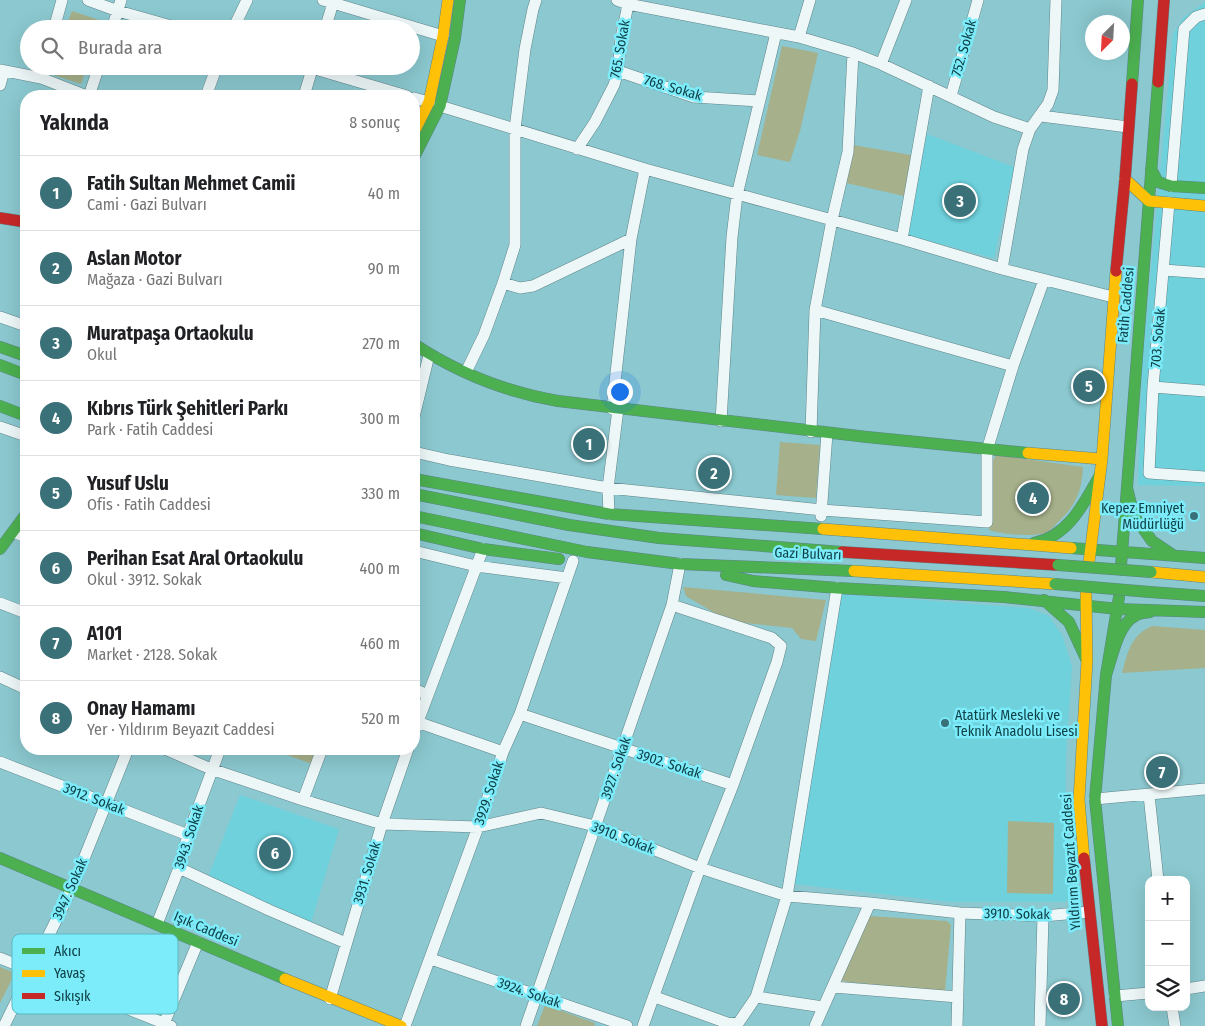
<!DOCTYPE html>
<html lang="tr">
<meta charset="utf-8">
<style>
body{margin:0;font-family:"Fira Sans Condensed",sans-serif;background:#f6f6f6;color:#202124}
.controls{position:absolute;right:15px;bottom:15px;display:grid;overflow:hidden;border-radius:10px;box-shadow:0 5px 20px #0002}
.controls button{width:45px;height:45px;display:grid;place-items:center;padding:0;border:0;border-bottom:1px solid #e0e0e0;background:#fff;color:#202124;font:25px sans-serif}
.compass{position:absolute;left:1085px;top:15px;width:45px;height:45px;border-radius:50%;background:#fff;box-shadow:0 5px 20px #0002;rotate:204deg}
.you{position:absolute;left:619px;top:391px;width:18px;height:18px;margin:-12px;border:4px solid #fff;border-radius:50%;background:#1a73e8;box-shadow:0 0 0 8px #1a73e833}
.badge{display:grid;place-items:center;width:32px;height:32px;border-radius:50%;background:#3a7077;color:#fff;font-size:16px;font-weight:700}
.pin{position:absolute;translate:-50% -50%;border:2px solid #fff;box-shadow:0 1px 5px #0006}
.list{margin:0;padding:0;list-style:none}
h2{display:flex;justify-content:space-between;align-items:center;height:65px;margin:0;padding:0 20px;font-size:21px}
h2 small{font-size:16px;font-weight:400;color:#757577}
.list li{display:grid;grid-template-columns:32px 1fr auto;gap:15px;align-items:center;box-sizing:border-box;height:75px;padding:0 20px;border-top:1px solid #e0e0e0}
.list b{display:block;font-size:19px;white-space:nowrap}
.list p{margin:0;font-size:16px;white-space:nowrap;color:#757577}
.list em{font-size:16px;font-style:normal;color:#757577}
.icon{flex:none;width:28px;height:28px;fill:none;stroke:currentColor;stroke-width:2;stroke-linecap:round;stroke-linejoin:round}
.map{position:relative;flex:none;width:1205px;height:1026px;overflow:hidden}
.search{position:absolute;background:#fff;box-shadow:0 5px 20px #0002;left:20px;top:20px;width:400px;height:55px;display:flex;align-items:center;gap:12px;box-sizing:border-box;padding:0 18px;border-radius:28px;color:#757577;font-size:19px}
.panel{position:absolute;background:#fff;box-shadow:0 5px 20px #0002;left:20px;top:90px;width:400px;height:665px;border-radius:20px}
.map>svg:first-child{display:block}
.built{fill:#6ed1dc}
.green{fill:#a6b08a}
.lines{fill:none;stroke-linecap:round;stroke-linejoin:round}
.street-casing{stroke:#5e858a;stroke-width:12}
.fast-casing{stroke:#5e858a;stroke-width:12}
.slow-casing{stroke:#5e858a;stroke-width:12}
.jam-casing{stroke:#5e858a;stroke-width:12}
.street{stroke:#eef7f8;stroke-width:11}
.fast{stroke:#4caf50;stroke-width:11}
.slow{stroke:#ffc107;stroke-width:11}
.jam{stroke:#c62828;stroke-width:11}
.fast-bridge-casing{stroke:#5e858a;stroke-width:12;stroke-linecap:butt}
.fast-bridge{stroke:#4caf50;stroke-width:11}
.poi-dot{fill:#3a7077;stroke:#7cecfa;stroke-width:2}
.labels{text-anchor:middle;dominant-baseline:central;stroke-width:5;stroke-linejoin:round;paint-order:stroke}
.street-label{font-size:14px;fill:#0f4147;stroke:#7cecfa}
.poi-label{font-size:14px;fill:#0f4147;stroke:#7cecfa;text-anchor:end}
.key{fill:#7cecfa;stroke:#5bb9c4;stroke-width:1}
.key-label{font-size:14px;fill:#0f4147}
</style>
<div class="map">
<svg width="1205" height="1026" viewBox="0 0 1205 1026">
<rect width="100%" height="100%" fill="#8bc8cf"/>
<path class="built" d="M1205,2V486L1138,485L1142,366L1173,34L1183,18Z
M927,134L1014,167L994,258L906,235Z
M841,594L1029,608L1049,616L1062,635L1072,666L1066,755L1065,820L1072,892L1066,902H951L794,884L827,690Z
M240,795L339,829L311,923L208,877Z"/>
<path class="green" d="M72,11L102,21L100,29H65Z
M782,46L818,53L800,131L790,162L757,155Z
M53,66H87L81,84L50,74Z
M853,145L911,155L904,196L846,183Z
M780,442L820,445L816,498L776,495Z
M996,455L1083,467C1082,490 1076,506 1058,522C1055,525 1051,530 1047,532C1035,538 1001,534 989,530L990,466Z
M683,587L826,600L816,641L801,639L792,628L728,621L686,596Z
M1152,626L1205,630V668L1122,673C1128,652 1130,636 1152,626Z
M271,749H317L312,764Z
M1008,821L1054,823L1053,894L1007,893Z
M869,916L947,921L951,925L945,992L840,981Z
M0,967L15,973L0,1003Z
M545,1005L595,1023L594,1026H537Z"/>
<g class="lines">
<g class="street-casing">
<path id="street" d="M88,0L118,11L182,29
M323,0L443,36
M617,0L628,4L799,37L853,53L881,64L994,117L1030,129
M54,29L62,0
M112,29L121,0
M233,29L247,0
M325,29L333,3
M799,37L810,0
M881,64L906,0
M305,66L407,96
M0,70L41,78L87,96
M618,71L694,97L759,101
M0,85L4,71
M89,96L99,66
M206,96L217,66
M304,96L313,66
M951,96L978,0
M414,98L429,102
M440,106L645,169L902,239L1002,269L1113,297
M1041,116L1128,127
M577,149L595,122L614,85L618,71L621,38L629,0
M1171,186L1184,29L1196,17L1205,14
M1169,203L1153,387L1149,473L1205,477
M902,239L929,86
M1002,269L1023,149L1030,129L1048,104L1053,90L1056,0
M1164,270L1205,273
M503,283L520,288L533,286L631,239
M815,310L1013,366
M0,317L26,326
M466,372L484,335L503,283L515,245V129L525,49L533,9L536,0
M1153,387L1205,391
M612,409L631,239L645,169
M414,417L429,355
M721,421L732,237L737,195L776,33
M0,427L26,436
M811,432L815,310L832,220L848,152L853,53
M414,452L449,460L608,488L822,510L987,522V450L1013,366L1044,280
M609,514L608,488L618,409
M821,516L827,433
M13,532L26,537
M414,551L476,566L567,578
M0,603L26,613
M0,677L26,689
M414,689L428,695
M520,714L733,785
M417,722L503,752
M414,732L483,549
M165,749L211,769L303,800L382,824L478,827L541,813L595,826L700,868L787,896L870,903L960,913L1043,916L1089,912
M0,762L188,835
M1149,795L1158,880
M1095,799L1205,789
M303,800L322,749
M179,868L269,910L346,943
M157,924L179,868L188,835L220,749
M0,958L171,1026
M431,959L627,1026
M833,987L958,997
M1186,989L1205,986
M1115,996L1149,993
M655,997L730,1024L739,1022L756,997L823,1007
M756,997L787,896L837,588
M330,999L382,824L408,749
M1172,1007L1175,1026
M4,1026L73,886L128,749
M163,1026L198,942
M405,1026L478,827L503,752L520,714L573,561
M526,1026L672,605L680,564
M643,1026L700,868L733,785L777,662L781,646L772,638L672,605
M815,1026L870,903
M957,1026L960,913
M1040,1026L1043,916"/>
</g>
<g class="fast-casing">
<path id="fast" d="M1132,84L1138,0
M414,157L440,106L455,38L460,0
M1151,169L1158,182L1171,186L1205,188
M414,344C458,373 506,392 558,401L867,437L1028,453
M0,347L26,356
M0,365L26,375
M0,406L26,416
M414,479L609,514L823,529
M1127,488L1134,516L1152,541L1173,555
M414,494L569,525L659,538L842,552
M414,516L587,552L680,564L854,571
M414,533L483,549L559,559
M1034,543C1069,536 1084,503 1100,475
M1071,548L1205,558
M0,549L26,514
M1121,566L1158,82
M726,575L753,581L837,588L1004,597L1118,609L1205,612
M1150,592L1205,596
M1044,600L1069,622L1087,661
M1106,675C1112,658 1118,624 1135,616C1139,613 1145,613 1150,612
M0,858L285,979
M1118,1026L1095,799L1106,675L1119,597"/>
</g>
<g class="slow-casing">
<path id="slow" d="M414,132L429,102L443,36L448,0
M1125,179L1149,201L1205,206
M1028,453L1102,459
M823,529L1071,548
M1089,562L1102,459L1116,271
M854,571L1055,584
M1151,572L1205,577
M1084,858L1079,800L1087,661L1086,593
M285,979L401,1026"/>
</g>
<g class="jam-casing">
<path id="jam" d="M1158,82L1164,0
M0,218L26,222
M1116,271L1125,179L1132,84
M842,552L1058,565
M1084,858L1102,1026"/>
</g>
<use href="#street" class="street"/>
<use href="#fast" class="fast"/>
<use href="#slow" class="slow"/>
<use href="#jam" class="jam"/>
<g class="fast-bridge-casing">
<path id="fast-bridge" d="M1058,565L1151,572
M1055,584L1150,592"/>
</g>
<use href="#fast-bridge" class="fast-bridge"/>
</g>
<g class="poi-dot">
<circle cx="1194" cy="516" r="5"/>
<circle cx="945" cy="723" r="5"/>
</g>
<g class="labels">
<g class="street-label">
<text transform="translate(964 48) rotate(-74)">752. Sokak</text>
<text transform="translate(620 49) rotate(-80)">765. Sokak</text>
<text transform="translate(673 88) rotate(16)">768. Sokak</text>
<text transform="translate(1126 305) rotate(-85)">Fatih Caddesi</text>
<text transform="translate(1158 338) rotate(-85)">703. Sokak</text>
<text transform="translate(808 554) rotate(2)">Gazi Bulvarı</text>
<text transform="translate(669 764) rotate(18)">3902. Sokak</text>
<text transform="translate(616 768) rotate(-71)">3927. Sokak</text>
<text transform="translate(489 793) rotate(-72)">3929. Sokak</text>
<text transform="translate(94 799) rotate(21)">3912. Sokak</text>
<text transform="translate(189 837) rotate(-72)">3943. Sokak</text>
<text transform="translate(623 838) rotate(21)">3910. Sokak</text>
<text transform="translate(1071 862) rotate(-94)">Yıldırım Beyazıt Caddesi</text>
<text transform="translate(367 873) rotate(-73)">3931. Sokak</text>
<text transform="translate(70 889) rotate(-66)">3947. Sokak</text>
<text transform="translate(1017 914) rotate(1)">3910. Sokak</text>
<text transform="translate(206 929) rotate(23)">Işık Caddesi</text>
<text transform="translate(529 993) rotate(19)">3924. Sokak</text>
</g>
<g class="poi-label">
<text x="1184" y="508">Kepez Emniyet<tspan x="1184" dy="16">Müdürlüğü</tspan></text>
<text x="955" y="715" text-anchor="start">Atatürk Mesleki ve<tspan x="955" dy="16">Teknik Anadolu Lisesi</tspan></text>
</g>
</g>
<rect x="12" y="934" width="166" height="80" rx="8" class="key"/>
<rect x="22" y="948" width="23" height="6" fill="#4caf50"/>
<rect x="22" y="970" width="23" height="7" fill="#ffc107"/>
<rect x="22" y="993" width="23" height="6" fill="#c62828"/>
<g class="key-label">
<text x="54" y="956">Akıcı</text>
<text x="54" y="978">Yavaş</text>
<text x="54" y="1001">Sıkışık</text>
</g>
</svg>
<div class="controls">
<button>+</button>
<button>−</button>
<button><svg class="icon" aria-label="layers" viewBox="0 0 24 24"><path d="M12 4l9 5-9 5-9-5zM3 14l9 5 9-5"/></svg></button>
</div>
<svg class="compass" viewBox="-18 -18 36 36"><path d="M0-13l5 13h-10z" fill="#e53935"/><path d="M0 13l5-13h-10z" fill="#757577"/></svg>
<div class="you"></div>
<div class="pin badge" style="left:589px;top:444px">1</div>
<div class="pin badge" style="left:714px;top:473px">2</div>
<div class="pin badge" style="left:960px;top:201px">3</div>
<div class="pin badge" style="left:1033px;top:498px">4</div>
<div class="pin badge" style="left:1089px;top:386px">5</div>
<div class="pin badge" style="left:275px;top:853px">6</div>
<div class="pin badge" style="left:1162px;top:772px">7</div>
<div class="pin badge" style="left:1064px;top:999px">8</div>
<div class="search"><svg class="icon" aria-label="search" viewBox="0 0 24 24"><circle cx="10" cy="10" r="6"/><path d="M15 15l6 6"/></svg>Burada ara</div>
<section class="panel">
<h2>Yakında<small>8 sonuç</small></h2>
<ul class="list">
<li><span class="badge">1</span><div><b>Fatih Sultan Mehmet Camii</b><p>Cami · Gazi Bulvarı</p></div><em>40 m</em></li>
<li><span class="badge">2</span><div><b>Aslan Motor</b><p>Mağaza · Gazi Bulvarı</p></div><em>90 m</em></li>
<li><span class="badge">3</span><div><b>Muratpaşa Ortaokulu</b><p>Okul</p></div><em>270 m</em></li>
<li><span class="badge">4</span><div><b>Kıbrıs Türk Şehitleri Parkı</b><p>Park · Fatih Caddesi</p></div><em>300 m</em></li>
<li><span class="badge">5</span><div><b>Yusuf Uslu</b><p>Ofis · Fatih Caddesi</p></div><em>330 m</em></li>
<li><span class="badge">6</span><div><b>Perihan Esat Aral Ortaokulu</b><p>Okul · 3912. Sokak</p></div><em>400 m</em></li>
<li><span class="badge">7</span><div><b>A101</b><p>Market · 2128. Sokak</p></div><em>460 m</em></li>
<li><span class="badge">8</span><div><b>Onay Hamamı</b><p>Yer · Yıldırım Beyazıt Caddesi</p></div><em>520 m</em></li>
</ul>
</section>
</div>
